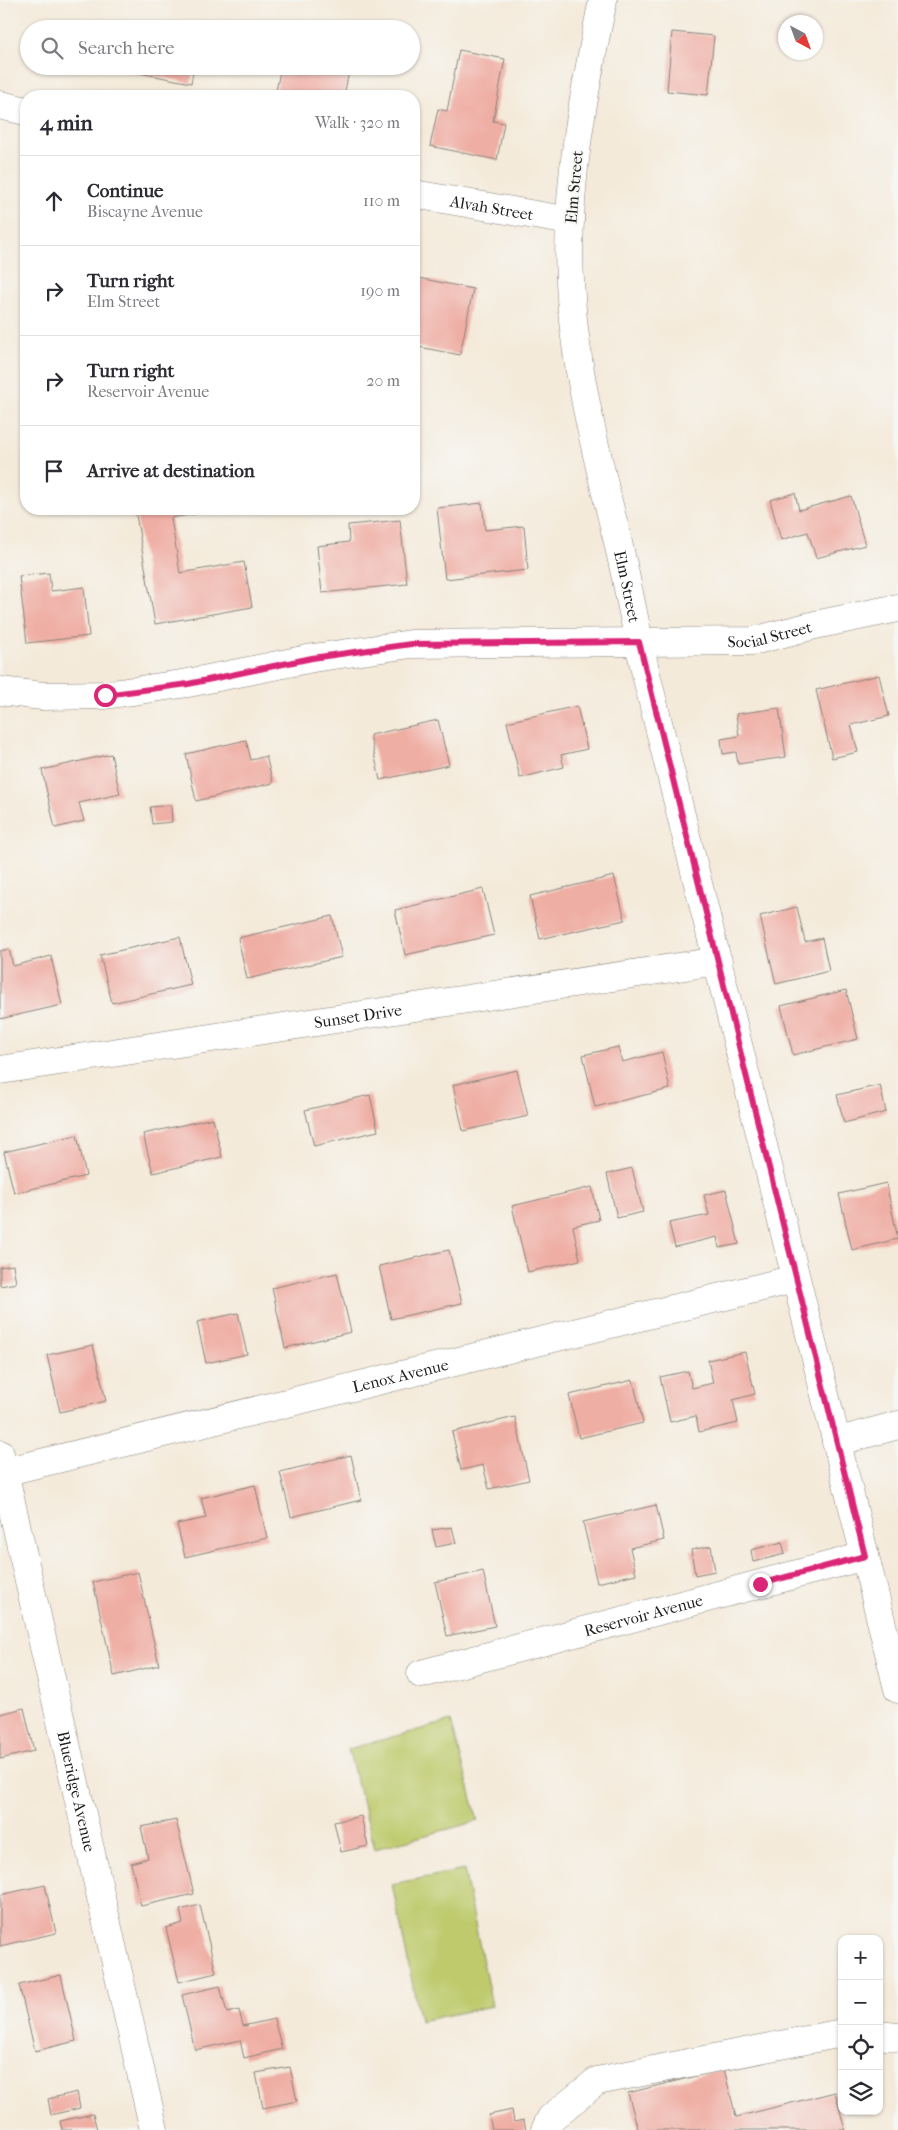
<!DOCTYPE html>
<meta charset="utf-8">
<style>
body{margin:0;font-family:"IM FELL French Canon",serif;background:#f2f2f3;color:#2b2b33}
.controls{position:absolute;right:15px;bottom:15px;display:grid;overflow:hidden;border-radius:10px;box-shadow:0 1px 4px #0004}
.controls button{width:45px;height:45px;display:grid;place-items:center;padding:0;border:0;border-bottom:1px solid #e1e1e2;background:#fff;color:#2b2b33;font:25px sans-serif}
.compass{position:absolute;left:778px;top:15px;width:45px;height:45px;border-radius:50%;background:#fff;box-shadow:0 1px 4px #0004;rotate:139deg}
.stop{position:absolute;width:15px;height:15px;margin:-11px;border:4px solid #db2777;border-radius:50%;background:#fff}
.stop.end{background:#db2777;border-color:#fff;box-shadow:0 1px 5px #0008}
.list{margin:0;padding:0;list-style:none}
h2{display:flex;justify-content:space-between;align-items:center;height:65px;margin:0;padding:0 20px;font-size:21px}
h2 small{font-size:16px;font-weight:400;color:#7c7c81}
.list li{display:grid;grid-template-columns:32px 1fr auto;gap:15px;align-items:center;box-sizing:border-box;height:90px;padding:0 20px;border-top:1px solid #e1e1e2}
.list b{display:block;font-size:19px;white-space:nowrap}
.list p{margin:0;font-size:16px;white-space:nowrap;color:#7c7c81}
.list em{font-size:16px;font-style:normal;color:#7c7c81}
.icon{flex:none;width:28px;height:28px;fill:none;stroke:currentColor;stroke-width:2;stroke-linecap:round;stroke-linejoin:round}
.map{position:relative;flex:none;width:898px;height:2130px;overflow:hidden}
.search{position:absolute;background:#fff;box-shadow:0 1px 4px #0004;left:20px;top:20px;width:400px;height:55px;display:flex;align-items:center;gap:12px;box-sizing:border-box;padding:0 18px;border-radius:28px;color:#7c7c81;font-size:19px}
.panel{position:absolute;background:#fff;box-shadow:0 1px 4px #0004;left:20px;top:90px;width:400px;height:425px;border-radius:20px}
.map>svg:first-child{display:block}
.green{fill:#beca6c;stroke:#6d7344}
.building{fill:#efaea4}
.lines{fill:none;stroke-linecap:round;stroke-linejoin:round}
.minor-casing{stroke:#88837b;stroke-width:29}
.minor{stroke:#fff;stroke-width:28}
.route{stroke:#db2777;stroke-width:6}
.labels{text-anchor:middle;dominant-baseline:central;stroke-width:4;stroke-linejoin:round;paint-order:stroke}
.street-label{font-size:16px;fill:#1c1c1c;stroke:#f6f6f2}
</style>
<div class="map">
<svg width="898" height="2130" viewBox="0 0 898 2130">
<rect width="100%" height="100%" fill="#f6f6f2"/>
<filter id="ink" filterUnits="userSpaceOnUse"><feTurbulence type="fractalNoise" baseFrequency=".02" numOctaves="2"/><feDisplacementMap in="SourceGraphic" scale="10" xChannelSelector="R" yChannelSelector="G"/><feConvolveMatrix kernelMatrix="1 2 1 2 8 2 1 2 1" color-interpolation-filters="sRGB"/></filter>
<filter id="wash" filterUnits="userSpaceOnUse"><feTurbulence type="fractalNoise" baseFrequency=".0096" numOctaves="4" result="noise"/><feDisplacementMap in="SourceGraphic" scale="20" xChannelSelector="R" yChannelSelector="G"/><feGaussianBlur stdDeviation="1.12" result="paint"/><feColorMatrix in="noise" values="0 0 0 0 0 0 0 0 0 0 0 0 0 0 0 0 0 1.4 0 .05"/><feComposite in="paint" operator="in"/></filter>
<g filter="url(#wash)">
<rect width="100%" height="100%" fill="#f4eada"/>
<path class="green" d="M451,1721L478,1821L375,1849L348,1749Z
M464,1870L492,2006L420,2021L392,1884Z"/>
<g id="blocks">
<path class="building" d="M128,22L158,28V29H127Z
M672,32L714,36L708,95L667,91Z
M459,50L505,59L493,121L504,123L497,160L430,146L438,109L447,111Z
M120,66H194L191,83L119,69Z
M281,66H350L344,96H275Z
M414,277L473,289L460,355L414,346Z
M795,493L799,510L851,496L865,545L816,558L808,532L781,540L770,500Z
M482,503L485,530L524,526L528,570L445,579L437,508Z
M135,509H194L195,514L171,518L180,573L244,562L252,607L155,624Z
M400,520L407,584L322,593L317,546L349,542L348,525Z
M49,573L51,591L84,587L89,636L27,643L19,576Z
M879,675L889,716L851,725L858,752L832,758L816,690Z
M577,706L587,749L561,755L564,767L520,778L507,722Z
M779,708L786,757L738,764L736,752L723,754L721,739L739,736L736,714Z
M438,720L449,765L380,780L370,735Z
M246,740L251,760L266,756L273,783L196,801L186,754Z
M111,754L120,794L79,803L84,821L55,828L42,770Z
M171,805L172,822L152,824L150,807Z
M614,876L625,920L540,939L530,896Z
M483,889L494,935L405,955L395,910Z
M797,907L805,942L822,938L829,971L776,984L760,916Z
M332,916L342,957L247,979L238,938Z
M180,937L191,985L112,1003L100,955Z
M9,949L13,966L51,956L62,1005L0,1019V951Z
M846,990L858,1039L793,1055L781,1006Z
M618,1047L622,1062L662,1052L670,1089L595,1107L583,1055Z
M517,1070L528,1116L463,1131L453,1085Z
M880,1085L886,1112L844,1123L837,1095Z
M370,1095L378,1131L314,1146L305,1110Z
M213,1118L222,1157L153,1173L143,1134Z
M77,1135L86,1176L14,1193L4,1152Z
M632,1168L643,1212L617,1218L607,1174Z
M886,1183L898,1239L852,1250L839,1194Z
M592,1187L599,1220L573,1226L580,1260L528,1272L512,1206Z
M726,1190L739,1244L719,1248L717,1237L675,1247L669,1223L709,1215L704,1195Z
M449,1250L462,1303L391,1319L379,1266Z
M13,1265L16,1283L0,1286V1267Z
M337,1273L351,1332L285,1348L272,1288Z
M238,1313L247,1354L206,1363L197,1322Z
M93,1345L106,1401L60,1412L47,1355Z
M745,1352L755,1394L733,1400L738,1423L699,1432L696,1416L670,1422L660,1377L688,1371L692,1388L713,1383L708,1360Z
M633,1380L643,1423L579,1438L569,1395Z
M515,1417L529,1480L489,1489L483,1465L461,1470L452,1432Z
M351,1455L361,1500L291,1517L280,1472Z
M255,1485L267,1538L185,1557L177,1524L206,1518L201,1498Z
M656,1505L664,1540L630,1548L636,1574L597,1583L583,1522Z
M452,1527L456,1543L436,1547L432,1530Z
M782,1542L785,1554L753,1562L751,1550Z
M711,1546L715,1571L695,1575L691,1550Z
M483,1571L495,1626L447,1636L435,1582Z
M138,1572L159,1665L114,1676L93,1582Z
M24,1708L34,1751L0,1759V1714Z
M361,1816L368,1846L341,1852L334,1822Z
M176,1820L194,1894L141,1906L131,1863L148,1858L141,1827Z
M45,1885L56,1933L0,1946V1895Z
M200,1905L216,1973L179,1982L166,1928L183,1923L180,1910Z
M61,1975L76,2041L35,2051L19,1985Z
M220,1986L227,2013L239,2010L243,2026L274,2019L282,2049L244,2058L240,2040L195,2050L182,1995Z
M290,2067L297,2101L263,2108L256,2073Z
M724,2069L736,2117L835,2092L845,2130H638L628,2093Z
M77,2092L80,2108L51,2115L48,2099Z
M512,2110L514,2122L524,2120L526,2130H492L489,2115Z
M93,2114L97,2130H62L60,2121Z"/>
</g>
</g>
<g filter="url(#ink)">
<use href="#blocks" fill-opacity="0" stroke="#88837b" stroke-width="1"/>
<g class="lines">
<g class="minor-casing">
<g id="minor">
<path id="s1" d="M603,0C584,92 565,186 570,281C574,365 595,448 615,530C627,578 635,626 646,674L898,1689"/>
<path d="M0,105L26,111"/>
<path id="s2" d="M414,194L570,221"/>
<path id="s3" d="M0,691L42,696L105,695L188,683L313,658L411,644L753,641L815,625L898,608"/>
<path id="s4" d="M0,1070L718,961"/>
<path d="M836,1442L898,1425"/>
<path id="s5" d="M0,1454L154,2130"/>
<path id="s6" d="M4,1472L795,1279"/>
<path id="s7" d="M421,1674L865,1556"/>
<path d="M879,2035L896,2037"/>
<path d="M545,2130L551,2118L597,2081L842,2033"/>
</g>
</g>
<use href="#minor" class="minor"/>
</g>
</g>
<g class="lines" filter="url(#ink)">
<path class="route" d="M105,695L188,684L312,658L411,644L639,642L865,1556L760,1584"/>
</g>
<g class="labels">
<g class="street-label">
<text transform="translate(574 187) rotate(-85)">Elm Street</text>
<text stroke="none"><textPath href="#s2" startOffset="79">Alvah Street</textPath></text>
<text stroke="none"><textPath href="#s1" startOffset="595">Elm Street</textPath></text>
<text stroke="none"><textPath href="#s3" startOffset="775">Social Street</textPath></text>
<text stroke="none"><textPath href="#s4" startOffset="362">Sunset Drive</textPath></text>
<text stroke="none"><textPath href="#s6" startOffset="408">Lenox Avenue</textPath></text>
<text stroke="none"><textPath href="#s7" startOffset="230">Reservoir Avenue</textPath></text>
<text stroke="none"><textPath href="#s5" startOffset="346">Blueridge Avenue</textPath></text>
</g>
</g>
</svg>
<div class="controls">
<button>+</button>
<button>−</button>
<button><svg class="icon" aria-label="locate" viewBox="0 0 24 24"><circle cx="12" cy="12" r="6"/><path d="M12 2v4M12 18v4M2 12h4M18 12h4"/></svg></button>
<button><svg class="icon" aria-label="layers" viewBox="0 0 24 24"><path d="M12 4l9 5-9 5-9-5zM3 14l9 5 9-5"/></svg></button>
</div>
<svg class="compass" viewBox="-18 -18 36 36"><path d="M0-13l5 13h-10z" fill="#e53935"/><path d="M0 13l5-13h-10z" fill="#7c7c81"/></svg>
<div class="stop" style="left:105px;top:695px"></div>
<div class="stop end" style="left:760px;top:1584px"></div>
<div class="search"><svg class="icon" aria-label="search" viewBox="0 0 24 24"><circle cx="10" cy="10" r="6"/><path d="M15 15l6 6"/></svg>Search here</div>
<section class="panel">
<h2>4 min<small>Walk · 320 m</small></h2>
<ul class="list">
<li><svg class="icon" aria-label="ahead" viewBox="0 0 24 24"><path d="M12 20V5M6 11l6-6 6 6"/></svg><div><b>Continue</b><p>Biscayne Avenue</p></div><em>110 m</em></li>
<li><svg class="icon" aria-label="right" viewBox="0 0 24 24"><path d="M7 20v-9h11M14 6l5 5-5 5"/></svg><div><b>Turn right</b><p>Elm Street</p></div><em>190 m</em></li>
<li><svg class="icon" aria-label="right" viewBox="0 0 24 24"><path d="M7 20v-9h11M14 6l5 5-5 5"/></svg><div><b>Turn right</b><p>Reservoir Avenue</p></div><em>20 m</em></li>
<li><svg class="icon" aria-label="arrive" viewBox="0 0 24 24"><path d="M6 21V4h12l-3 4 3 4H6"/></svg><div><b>Arrive at destination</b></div></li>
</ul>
</section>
</div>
